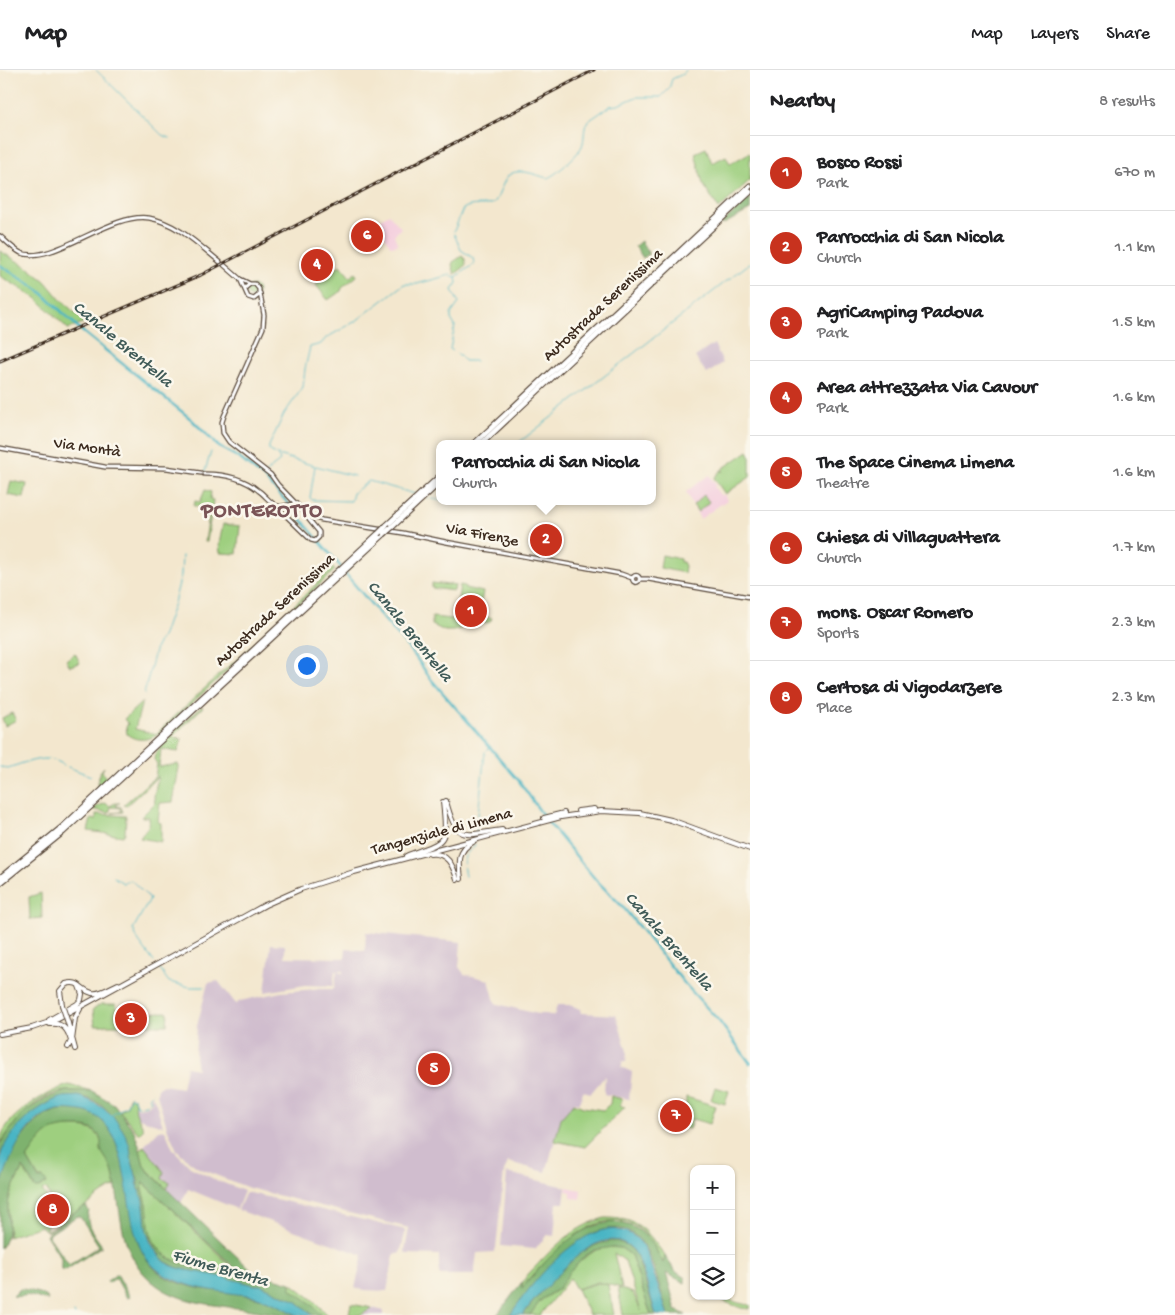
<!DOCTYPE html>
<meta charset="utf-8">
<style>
body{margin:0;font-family:"Gochi Hand",sans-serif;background:#f2f2f2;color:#202124}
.controls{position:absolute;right:15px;bottom:15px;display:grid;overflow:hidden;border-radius:10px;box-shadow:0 1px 4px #0004}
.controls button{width:45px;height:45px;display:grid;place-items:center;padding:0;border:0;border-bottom:1px solid #e0e0e0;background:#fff;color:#202124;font:25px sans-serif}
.you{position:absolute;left:306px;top:595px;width:18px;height:18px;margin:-12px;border:4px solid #fff;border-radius:50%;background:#1a73e8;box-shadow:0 0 0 8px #1a73e833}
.badge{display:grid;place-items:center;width:32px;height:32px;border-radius:50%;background:#c8321e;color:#fff;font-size:16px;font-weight:700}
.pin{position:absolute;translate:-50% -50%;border:2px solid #fff;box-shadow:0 1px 5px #0006}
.popup{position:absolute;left:436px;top:370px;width:220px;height:65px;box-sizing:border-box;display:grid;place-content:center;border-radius:10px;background:#fff;filter:drop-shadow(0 1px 4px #0005);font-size:16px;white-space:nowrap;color:#757577}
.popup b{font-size:19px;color:#202124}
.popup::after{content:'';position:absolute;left:50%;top:100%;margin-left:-10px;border:10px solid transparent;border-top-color:#fff}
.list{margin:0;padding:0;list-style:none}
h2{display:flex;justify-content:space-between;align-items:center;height:65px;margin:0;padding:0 20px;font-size:21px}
h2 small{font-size:16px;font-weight:400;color:#757577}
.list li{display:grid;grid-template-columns:32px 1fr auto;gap:15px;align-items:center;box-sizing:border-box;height:75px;padding:0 20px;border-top:1px solid #e0e0e0}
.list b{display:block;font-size:19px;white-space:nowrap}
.list p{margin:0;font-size:16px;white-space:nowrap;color:#757577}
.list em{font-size:16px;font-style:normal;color:#757577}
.icon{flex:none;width:28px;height:28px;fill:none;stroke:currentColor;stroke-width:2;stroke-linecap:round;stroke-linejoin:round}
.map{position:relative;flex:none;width:750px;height:1245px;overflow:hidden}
header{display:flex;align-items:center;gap:30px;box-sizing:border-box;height:70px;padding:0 25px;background:#fff;border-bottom:1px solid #e0e0e0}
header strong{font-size:24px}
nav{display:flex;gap:28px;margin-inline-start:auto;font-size:18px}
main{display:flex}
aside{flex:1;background:#fff}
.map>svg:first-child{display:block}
.built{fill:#f4cfde}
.industrial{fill:#d0bdce}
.green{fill:#9ecf7f;stroke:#6c7c4e;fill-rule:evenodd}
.forest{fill:#7eb26e;stroke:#5c6e46;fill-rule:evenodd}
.water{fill:#48b5c4;stroke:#427071}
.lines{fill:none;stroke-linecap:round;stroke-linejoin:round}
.stream{stroke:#48b5c4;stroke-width:1}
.canal{stroke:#48b5c4;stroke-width:2.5}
.secondary-casing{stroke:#574638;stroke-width:5.5}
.trunk-casing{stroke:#574638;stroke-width:6}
.motorway-casing{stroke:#574638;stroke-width:7}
.secondary{stroke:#fff;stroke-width:3}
.trunk{stroke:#fff;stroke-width:4}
.motorway{stroke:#fff;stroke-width:4.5}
.rail-casing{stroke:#3b2a1e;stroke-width:3}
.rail{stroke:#fbf7ec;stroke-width:1;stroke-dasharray:4;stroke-linecap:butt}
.trunk-bridge-casing{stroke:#574638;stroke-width:6;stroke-linecap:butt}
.motorway-bridge-casing{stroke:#574638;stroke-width:7;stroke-linecap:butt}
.trunk-bridge{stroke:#fff;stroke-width:4}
.motorway-bridge{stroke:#fff;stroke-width:4.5}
.labels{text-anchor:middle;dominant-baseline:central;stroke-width:5;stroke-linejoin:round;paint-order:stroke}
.street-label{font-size:16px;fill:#3b2a1e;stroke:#fbf7ec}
.water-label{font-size:18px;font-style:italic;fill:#405b58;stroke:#fbf7ec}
.district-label{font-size:21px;font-weight:bold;letter-spacing:1px;fill:#7a5457;stroke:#fbf7ec}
</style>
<header>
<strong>Map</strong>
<nav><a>Map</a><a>Layers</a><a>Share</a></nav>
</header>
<main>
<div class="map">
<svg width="750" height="1245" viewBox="0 0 750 1245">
<rect width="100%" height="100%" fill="#fbf7ec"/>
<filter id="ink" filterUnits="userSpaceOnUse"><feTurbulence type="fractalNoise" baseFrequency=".02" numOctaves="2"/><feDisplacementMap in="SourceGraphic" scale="10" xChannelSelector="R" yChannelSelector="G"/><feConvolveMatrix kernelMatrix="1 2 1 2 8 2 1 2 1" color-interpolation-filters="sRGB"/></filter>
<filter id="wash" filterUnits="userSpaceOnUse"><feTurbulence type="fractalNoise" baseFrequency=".0096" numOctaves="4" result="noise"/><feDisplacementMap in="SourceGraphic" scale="20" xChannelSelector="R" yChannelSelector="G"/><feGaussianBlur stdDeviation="1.12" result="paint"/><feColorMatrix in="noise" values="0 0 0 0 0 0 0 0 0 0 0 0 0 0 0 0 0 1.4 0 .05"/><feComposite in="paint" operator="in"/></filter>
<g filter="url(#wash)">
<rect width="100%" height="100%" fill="#f3e7ce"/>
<path class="built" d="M389,144L401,158L394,165L398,175L390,176L377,151Z
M709,405L716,415L714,417L721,426L724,424L727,430L700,449L686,422Z
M567,1117L581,1120L580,1129L571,1128V1122L566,1121Z"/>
<path class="industrial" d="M714,274L723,293L707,304L695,287Z
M366,862L461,872L459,897L464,904L489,910L495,932L497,934L538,944H546L554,946L557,935H569L581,939V943L616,945L627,981L626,992L623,991L621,997L632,1002L629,1029L604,1024L605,1006L591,1023L583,1021L580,1033L575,1032L561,1048L546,1102L508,1092L504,1102L496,1178L494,1182L477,1183L474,1205H439V1185L406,1184L405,1180L409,1158L249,1118L200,1099L190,1092L177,1080L168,1060L159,1031L157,1023L158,1018L163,1015L182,1018L186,997L197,999L195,986L197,956L208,913L218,911L236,934L240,931L281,922L317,919H334L337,902L343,903V901H335L333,916L305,915L265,922L271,874L285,875V887L345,888L346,878L365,881Z
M152,1025L156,1033L163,1056L144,1050L138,1047L136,1043V1036L139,1038L148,1036L152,1032L151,1027Z
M159,1060H165L173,1079L190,1097L216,1110L244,1121L237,1139L188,1119L181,1133L167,1119L170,1112L162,1108L164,1102L144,1076Z
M507,1103L566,1117L564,1133H557L554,1166L547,1165L535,1179L501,1176Z
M246,1122L406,1160L400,1183L394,1185L387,1221L365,1220L355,1218L363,1185L238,1140Z
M372,1238L384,1241L383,1245H362Z"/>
<path class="green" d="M706,78L712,93L726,86L730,94L749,83L750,84V110L719,139L703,114L695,83Z
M377,153L383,165L376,169L368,158L374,155L377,157Z
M0,181L27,197L45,211L60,229L85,252L68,259L36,228L0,206Z
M312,185L328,203L322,207L307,188Z
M462,186L465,189L466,194L463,198L455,204L452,195L453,192Z
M340,195L350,207L355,203L357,206L342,218L341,221L328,230L316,215Z
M246 221a6 6 0 1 1 12 0a6 6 0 1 1-12 0Z
M748,381L750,385V407L725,424L714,408L721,400L722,402L723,401L722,399Z
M11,411L27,414L24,428L8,425Z
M205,420L211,422L210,429L213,430L207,472H205L210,437L194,436L195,431L200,432Z
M704,425L709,432L698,442L693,435Z
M223,454L240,456L237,484L220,483L219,474Z
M662,485L680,489V492H683L685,496L684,503L660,498Z
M333,498L335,500L159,664C149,670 136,672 127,664L126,657L128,654L124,649L142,632L135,659L156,664L220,604L240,587Z
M432,513L449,515L450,514L455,515L454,521L432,518Z
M460,515L465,516V518L483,522L478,546L492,548L490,552L466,557L454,561H445L432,555V547L461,550L463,536L457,535Z
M75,583L80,593L70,596L66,590Z
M202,636L203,637L172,667L182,669L178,682L161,679L159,697L178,694L179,697L173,732L160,733L158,752L161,753V772L140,768L149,755V747H141L155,733L154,726L158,706L126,736L123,735L155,707L157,694L154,689C156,675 191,646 202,636Z
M12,643L16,650L5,656L2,648Z
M104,697L102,701L108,712L96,723L100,702Z
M105,733L110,736L115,733H120L116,734V736L121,737L123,742L111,743L121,742V738L111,737L109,743C102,742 98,740 92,739Z
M96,744L126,746L125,763L123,766L88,761L91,749L96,750Z
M41,823L42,848L30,849L29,827Z
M101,934H116L117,944L168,942L167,955H95L93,939L99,935L100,936Z
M69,1015L92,1021C83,1022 74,1020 65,1021C36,1024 15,1052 0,1074C0,1048 47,1021 69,1015Z
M715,1017L729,1021L725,1034L711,1030Z
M611,1026L622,1029L620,1036L625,1037L585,1077L555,1071L561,1048L574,1033L583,1037L603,1040L610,1034Z
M129,1027L134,1028L136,1043L144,1059L139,1064L120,1041L127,1036Z
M686,1027L716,1036L710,1054L692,1049L689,1059L661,1051L678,1034L686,1036Z
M64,1057C80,1057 96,1055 102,1073C99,1083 108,1088 111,1096C113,1102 114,1110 116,1116C98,1123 87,1138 69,1145L70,1147L47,1162L41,1156L8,1167C10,1157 7,1145 8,1134C10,1120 18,1109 23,1097L34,1117L42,1108H39L27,1088C38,1073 43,1059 64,1057ZM44,1119L47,1120L48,1124H49V1126L50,1128H52V1132L57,1129L58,1131L53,1134L57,1139L61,1137L68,1147L46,1161L45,1159L47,1158L46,1155L51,1152L53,1154L57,1151L54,1146L51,1147L54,1145L52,1143L48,1149L44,1148L42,1146L53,1141L49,1135L35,1145L36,1142L51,1133L42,1120Z
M144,1076L164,1102L162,1109L170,1112L167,1119L144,1096L140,1081Z
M143,1112L234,1199V1202C223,1205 215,1201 204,1199C180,1195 158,1188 150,1161C148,1153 148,1143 147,1134C146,1127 141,1119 143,1112Z
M605,1148C640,1148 646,1160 665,1186L663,1194C657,1182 651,1167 640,1159C597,1128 545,1191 521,1219C523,1207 530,1203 538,1194C557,1174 577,1155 605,1148Z
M606,1177L621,1178L631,1185L651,1245H623L618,1218L633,1223L641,1241L625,1191L614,1183L622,1218L598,1212L576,1219L570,1208L540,1245H530C536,1235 542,1227 553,1223C568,1205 581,1183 606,1177Z
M291,1213L313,1230L328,1245H322L309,1232L290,1219Z
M598,1213L608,1215L614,1245H589L577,1219Z
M710,1226C724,1226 736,1234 750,1235V1239L741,1238Z
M351,1234L372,1238L361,1245H349Z"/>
<path class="forest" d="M750,127V140L726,153L720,155Z
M641,171L649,184L643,188L635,176Z
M66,1021H92L114,1034L134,1061L139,1075L144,1096L149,1102L253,1202L291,1213V1219L309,1232L322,1245H313L296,1231L261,1215H255L177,1198L163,1190L154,1176L146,1160L144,1133L138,1116V1110C130,1092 130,1072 119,1055C81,996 24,1040 0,1085V1074L18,1049L26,1041L46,1028ZM143,1112L235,1198L234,1202C223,1205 215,1202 204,1200C179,1194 158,1189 150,1161C148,1153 148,1143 147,1134C145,1127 141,1119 143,1112Z
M64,1039C72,1039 83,1040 91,1043C132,1058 124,1154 146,1188C168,1223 216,1218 251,1226C265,1229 284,1236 296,1245C278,1245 262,1241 244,1239C209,1234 172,1233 146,1206C118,1177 122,1140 113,1103C111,1094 103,1086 101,1080C100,1071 104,1068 93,1060C87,1056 78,1057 71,1057C47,1058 43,1066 30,1084L27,1088L39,1109L43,1108L47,1113L39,1118H35L23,1097C18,1108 12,1117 9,1129C5,1149 14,1162 0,1178C0,1159 0,1138 0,1119C4,1088 31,1043 64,1039Z
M86,1136L89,1141C84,1154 95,1165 102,1176L66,1200L61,1199V1188L46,1165L70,1147V1145ZM77,1146L81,1148L99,1176L69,1195L48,1165Z
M614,1152C642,1155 651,1169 663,1193L665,1186L675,1201L685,1208V1213L666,1203L676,1240L686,1245H668C662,1227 653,1187 642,1173C604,1123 530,1215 510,1245H497L522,1212V1218C546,1191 574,1154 614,1152Z
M616,1171L627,1175L636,1184L656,1245H651L631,1185L621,1178L612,1177L595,1180L585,1186L569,1203L559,1218L541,1230L530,1245H523C532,1232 541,1223 551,1212C570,1192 586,1172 616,1171Z
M117,1204L130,1227L127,1228L116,1208L108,1213L107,1211Z
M20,1219C29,1219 38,1223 47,1227L48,1230C41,1230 37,1227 30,1226C25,1224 21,1228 13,1226Z"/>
<path class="water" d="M78,1026C103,1033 123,1052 130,1077C131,1083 131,1090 133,1095C136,1103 137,1110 138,1117C139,1122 142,1127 143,1131C145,1140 145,1149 146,1158C148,1170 157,1186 167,1193C178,1200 191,1200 203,1203C221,1206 238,1211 255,1215H261L296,1231L313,1245C308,1245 303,1245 298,1245C294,1244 291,1242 288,1240C278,1235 267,1230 257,1227C248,1224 239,1225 230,1223C202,1219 171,1215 151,1194C116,1159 140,1050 81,1041C73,1040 66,1039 58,1040C23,1048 10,1089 0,1118C0,1108 0,1093 1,1084C10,1059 35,1038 59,1028C64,1026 72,1027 78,1026Z
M608,1159C640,1160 645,1176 654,1204C659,1217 663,1231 668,1245H656C652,1232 641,1189 633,1180C607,1152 570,1191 553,1210C542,1222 532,1231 523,1245H510C531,1214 570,1165 608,1159Z"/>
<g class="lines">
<path class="stream" d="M96,0L162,65L170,68
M454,161L463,139C473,132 483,138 494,133C500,126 501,115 507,107C516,96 536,105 547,108C555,106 578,85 582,76C585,69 583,60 587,52L610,36L618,35L636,27H661L669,19L672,9L683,4L686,0
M456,207L457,213L452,220L459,233L451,244V249L455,256L450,279L461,286L464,291H476
M213,374L215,372
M517,374L750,193
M278,385L315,396L310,428L312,430L351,431L353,423L369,411L415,424
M316,396L354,406
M205,401L211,382
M263,407L271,398L280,391L278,386L269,380V376L284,344L303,317L305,299L310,277L321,274L326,268L356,251L404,214H417L450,205L456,207L473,195L474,193L473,188L461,180L454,164
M427,428L443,431
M144,624L156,577L163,565L174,533L181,505L182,486
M487,680L490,677
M28,692C42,688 52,687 64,695
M0,697L8,698L26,692
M68,697L91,706
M476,763L485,682
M465,806C463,797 462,788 469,781C475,775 471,782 475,775
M114,807L123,813L131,810L150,829L133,859L139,872L154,892
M158,897L169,912L190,917H204
M112,1045L127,1035L130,1027L134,1028L136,1034L139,1036L146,1035L151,1030L149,1027L152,1024
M74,1243L75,1245"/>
<path class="canal" d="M0,195L40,221L83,262L191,349L219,377L239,388L263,407L286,431L341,497
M344,502L415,586L430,608L519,711L544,747
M547,751L596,810L623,837L685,914L719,951L750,993"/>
</g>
</g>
<g filter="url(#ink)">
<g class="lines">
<g class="secondary-casing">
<path id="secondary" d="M0,166C7,172 13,179 21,183C53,195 110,142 149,148C177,153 199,175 220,192
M224,195L240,209L250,214
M240,209L248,227L254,229L259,225V219L255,214H250L245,218
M260,223L264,245L263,258L224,346L222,352L223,363L229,372L271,405L278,415L308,446L322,450L403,463L446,472L621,504L632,508
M0,378L105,397L166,398L201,403
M204,404C223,404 244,408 259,421C265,425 270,433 277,436C284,438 289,433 296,435
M276,436L311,470L315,471L319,467V462L306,446
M632.5 509a3.5 3.5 0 1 1 7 0a3.5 3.5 0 1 1-7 0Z
M639,509H648L750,527"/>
</g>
<g class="trunk-casing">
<path id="trunk" d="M446,731C457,775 465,764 502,760
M578,741L594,739
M544,748L564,743
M430,784C447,782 453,795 457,809
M406,786C445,770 448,777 443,732
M461,809C459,794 457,780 473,772
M62,935L60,921L66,914C81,910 80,920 92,923C100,925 111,917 118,914
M49,950L77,934L81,930L82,924L79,916
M68,953L75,979
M50,954C63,952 68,960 71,971L68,977
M0,964L32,958L58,949L265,835L301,819L354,802L561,747L601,741L640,743L671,750L750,779
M72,970L75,948L80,939"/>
</g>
<g class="motorway-casing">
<path id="motorway" d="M474,374L750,116
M481,374L750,122
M386,456L440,406
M392,457L440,412
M130,695L378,464
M132,697L384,464
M0,808L65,755L127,697
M0,813L63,762L130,700"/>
</g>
<use href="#secondary" class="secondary"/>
<use href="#trunk" class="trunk"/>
<use href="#motorway" class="motorway"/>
<g class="rail-casing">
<path id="rail" d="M0,291L201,205L594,0"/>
</g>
<use href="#rail" class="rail"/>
<g class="trunk-bridge-casing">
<path id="trunk-bridge" d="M62,935L68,953"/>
</g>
<g class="motorway-bridge-casing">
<path id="motorway-bridge" d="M378,464L386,456
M384,464L392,457"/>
</g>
<use href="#trunk-bridge" class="trunk-bridge"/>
<use href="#motorway-bridge" class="motorway-bridge"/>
</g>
</g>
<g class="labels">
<g class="street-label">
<text transform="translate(604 236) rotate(-43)">Autostrada Serenissima</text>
<text transform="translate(87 379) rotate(8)">Via Montà</text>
<text transform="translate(482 466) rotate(11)">Via Firenze</text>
<text transform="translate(276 541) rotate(-43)">Autostrada Serenissima</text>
<text transform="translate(442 763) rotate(-15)">Tangenziale di Limena</text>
</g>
<g class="water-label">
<text transform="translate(122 275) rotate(40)">Canale Brentella</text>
<text transform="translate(409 562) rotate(51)">Canale Brentella</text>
<text transform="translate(668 872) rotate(49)">Canale Brentella</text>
<text transform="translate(220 1199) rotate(16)">Fiume Brenta</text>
</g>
<g class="district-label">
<text x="262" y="442">PONTEROTTO</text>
</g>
</g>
</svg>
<div class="controls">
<button>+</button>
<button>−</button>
<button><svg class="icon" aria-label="layers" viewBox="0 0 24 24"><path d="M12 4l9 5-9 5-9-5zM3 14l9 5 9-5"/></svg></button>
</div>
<div class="you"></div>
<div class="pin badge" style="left:471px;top:541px">1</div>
<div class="pin badge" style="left:546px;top:470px">2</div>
<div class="popup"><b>Parrocchia di San Nicola</b>Church</div>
<div class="pin badge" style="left:131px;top:949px">3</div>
<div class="pin badge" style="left:317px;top:195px">4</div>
<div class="pin badge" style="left:434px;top:999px">5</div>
<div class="pin badge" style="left:367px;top:166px">6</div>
<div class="pin badge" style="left:676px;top:1046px">7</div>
<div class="pin badge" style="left:53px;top:1140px">8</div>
</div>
<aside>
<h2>Nearby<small>8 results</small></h2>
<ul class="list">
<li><span class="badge">1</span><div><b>Bosco Rossi</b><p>Park</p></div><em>670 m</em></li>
<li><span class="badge">2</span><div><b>Parrocchia di San Nicola</b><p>Church</p></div><em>1.1 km</em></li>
<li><span class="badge">3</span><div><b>AgriCamping Padova</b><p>Park</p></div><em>1.5 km</em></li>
<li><span class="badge">4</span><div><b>Area attrezzata Via Cavour</b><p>Park</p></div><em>1.6 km</em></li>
<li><span class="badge">5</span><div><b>The Space Cinema Limena</b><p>Theatre</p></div><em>1.6 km</em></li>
<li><span class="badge">6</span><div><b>Chiesa di Villaguattera</b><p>Church</p></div><em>1.7 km</em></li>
<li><span class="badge">7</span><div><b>mons. Oscar Romero</b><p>Sports</p></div><em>2.3 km</em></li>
<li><span class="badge">8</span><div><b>Certosa di Vigodarzere</b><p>Place</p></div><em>2.3 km</em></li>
</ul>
</aside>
</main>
